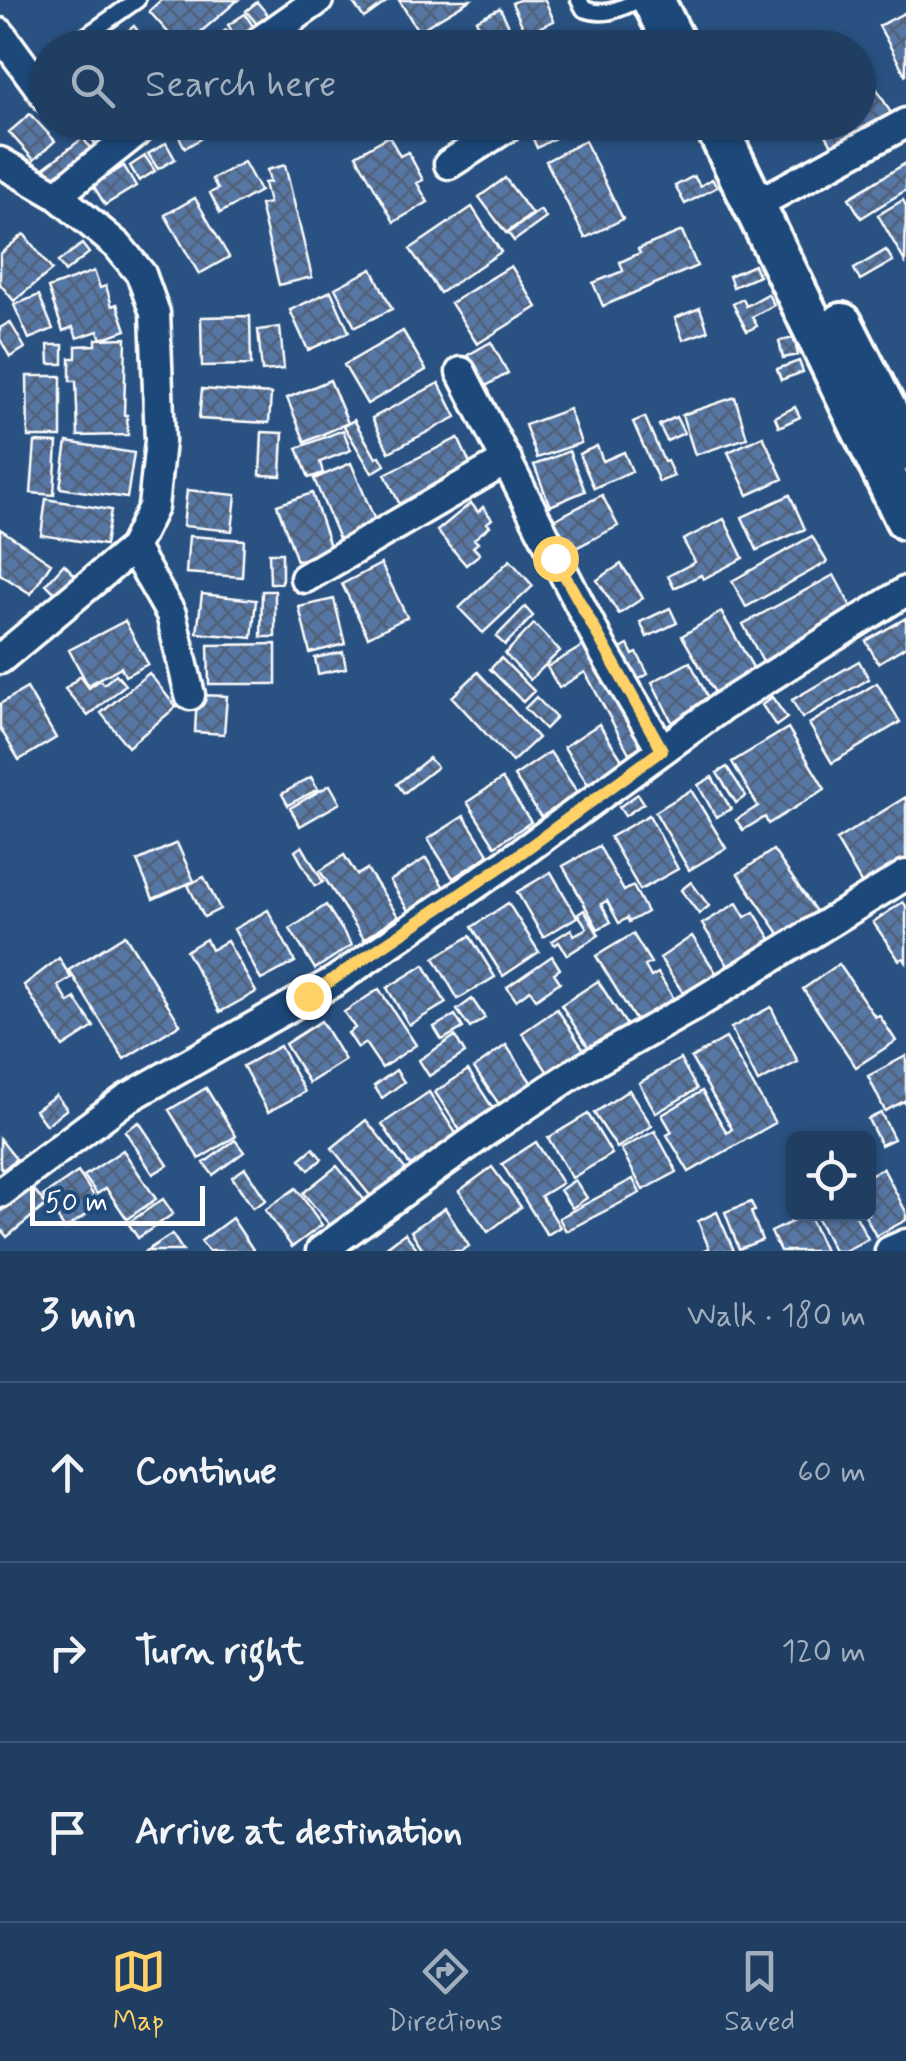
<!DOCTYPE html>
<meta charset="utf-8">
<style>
body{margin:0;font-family:Mynerve,sans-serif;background:#274568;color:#f1f3f6}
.controls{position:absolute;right:30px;bottom:30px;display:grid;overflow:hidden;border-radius:15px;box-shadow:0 2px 8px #0004}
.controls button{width:90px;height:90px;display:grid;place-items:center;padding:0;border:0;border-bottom:2px solid #3c5777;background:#1f3e62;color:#f1f3f6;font:50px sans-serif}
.scale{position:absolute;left:30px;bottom:25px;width:175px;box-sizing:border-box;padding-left:10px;border:5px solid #fff;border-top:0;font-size:28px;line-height:35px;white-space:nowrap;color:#fff;-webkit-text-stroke:8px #1f4a7a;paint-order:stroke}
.stop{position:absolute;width:30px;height:30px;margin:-22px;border:8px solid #ffd166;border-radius:50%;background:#fff}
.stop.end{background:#ffd166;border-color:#fff;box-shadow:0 2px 10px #0008}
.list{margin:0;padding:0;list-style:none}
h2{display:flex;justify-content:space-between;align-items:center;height:130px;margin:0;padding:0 40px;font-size:42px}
h2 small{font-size:32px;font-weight:400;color:#a1aebe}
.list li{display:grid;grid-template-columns:65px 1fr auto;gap:30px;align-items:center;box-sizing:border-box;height:180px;padding:0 40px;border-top:2px solid #3c5777}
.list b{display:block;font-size:38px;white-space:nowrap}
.list em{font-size:32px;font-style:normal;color:#a1aebe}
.icon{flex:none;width:55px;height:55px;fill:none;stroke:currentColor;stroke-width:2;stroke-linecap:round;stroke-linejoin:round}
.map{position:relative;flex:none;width:906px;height:1251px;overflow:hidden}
.search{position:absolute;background:#1f3e62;box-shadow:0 2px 8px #0004;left:30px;right:30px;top:30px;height:110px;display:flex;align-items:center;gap:25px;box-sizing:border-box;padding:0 35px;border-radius:55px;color:#a1aebe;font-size:38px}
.sheet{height:670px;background:#1f3e62}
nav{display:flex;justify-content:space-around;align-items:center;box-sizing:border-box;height:140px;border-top:2px solid #3c5777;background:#1f3e62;font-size:28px;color:#a1aebe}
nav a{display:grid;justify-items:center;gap:5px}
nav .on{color:#ffd166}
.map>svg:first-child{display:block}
.building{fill:url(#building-cross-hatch);stroke:#fff;stroke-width:2.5}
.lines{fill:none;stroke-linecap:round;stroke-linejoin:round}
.service-casing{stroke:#fff;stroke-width:21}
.minor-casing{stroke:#fff;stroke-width:35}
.secondary-casing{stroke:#fff;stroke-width:48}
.service{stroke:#1f4a7a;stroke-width:14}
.minor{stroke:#1f4a7a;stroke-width:28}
.secondary{stroke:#1f4a7a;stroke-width:40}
.route{stroke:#ffd166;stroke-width:12}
</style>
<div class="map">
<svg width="906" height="1251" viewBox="0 0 906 1251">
<defs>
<pattern id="building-cross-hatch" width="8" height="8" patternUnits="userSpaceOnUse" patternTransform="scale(2.5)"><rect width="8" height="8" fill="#5676a4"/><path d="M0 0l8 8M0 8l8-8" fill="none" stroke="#516178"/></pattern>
</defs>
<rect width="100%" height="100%" fill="#295282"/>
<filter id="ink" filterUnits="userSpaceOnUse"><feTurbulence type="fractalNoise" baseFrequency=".01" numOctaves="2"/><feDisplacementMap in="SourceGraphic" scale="20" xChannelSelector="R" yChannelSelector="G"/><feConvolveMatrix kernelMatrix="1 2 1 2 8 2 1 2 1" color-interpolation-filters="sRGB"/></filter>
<g filter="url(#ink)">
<path class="building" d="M161,0H238L182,48L149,11Z
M351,0H389L364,18Z
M399,0H470L418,31Z
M519,0H545L554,21L526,34L512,3Z
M257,2L268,15L257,24L246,11Z
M500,8L520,48H489L476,20Z
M906,12V76L879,26Z
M245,14L257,32L240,44L228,25Z
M134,26L151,48H106Z
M226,30L238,46L206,48L205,46Z
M642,37L643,48H603V40Z
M858,56L892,115L834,149L819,122H858Z
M30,114L55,141L34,160L9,132Z
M191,122L200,139L185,148L176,131Z
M105,123L116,136L99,149L89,135Z
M557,125L562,134L537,148L533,139Z
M389,136L400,156L408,152L423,180L417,183L428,202L394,222L356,155Z
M83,138L93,152L55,182L45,167Z
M585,141L623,219L585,238L546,161Z
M166,143L175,159L158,169L148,154Z
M145,156L155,171L139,181L130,166Z
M244,162L260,191L220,213L210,193L218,189L212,179Z
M906,163V190L861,218L849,198Z
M285,165L312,277L279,285L260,205L269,203L264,183L270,182L267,170Z
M124,166L136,186L105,205L93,185Z
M694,176L700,186L712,179L717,187L685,204L675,186Z
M505,178L532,214L506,233L479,197Z
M195,198L229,257L199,274L165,215Z
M903,200L906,206L905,262L878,215Z
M472,207L501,252L440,293L410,249Z
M540,210L546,218L514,241L508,233Z
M682,231L697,266L603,306L593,283L623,271L620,262L640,253L638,249Z
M24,234L52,270L14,301L0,284V254Z
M82,244L89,253L65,272L58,262Z
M886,250L893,261L860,280L854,269Z
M754,265L759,276L733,287L729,276Z
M511,266L537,307L477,344L451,303Z
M372,269L392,309L355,327L335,288Z
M94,271L100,288L106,286L112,306L117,304L126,330L101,339L98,331L77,338L73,327L63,331L48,288Z
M331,291L349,332L308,350L290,310Z
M768,294L774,305L752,317L757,326L747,331L733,304L743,299L746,306Z
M39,295L53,329L29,339L14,305Z
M700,308L708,331L683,340L675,318Z
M250,316L251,365L202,366L201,317Z
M10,322L25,348L10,357L0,339V328Z
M280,327L284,369L262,371L258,330Z
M403,331L426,370L367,404L344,365Z
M126,338L124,415H127L128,435L78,436L76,381H70V358H76V346L96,345V339Z
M794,338L798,355L783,358L779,341Z
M491,342L508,373L486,386L468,355Z
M48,345H63V364H49Z
M799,361L803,372L781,380L777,369Z
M27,376H61V437H28Z
M330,380L348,423L305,442L287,398Z
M439,383L456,417L389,452L372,418Z
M202,389L271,394L269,423L199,419Z
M735,397L747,438L695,455L682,415Z
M795,407L800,417L779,427L775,417Z
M569,409L581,443L537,458L525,425Z
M645,417L664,462L667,461L674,476L659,482L633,422Z
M676,417L684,433L667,441L659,425Z
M354,420L376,458L380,456L385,465L372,473L344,426Z
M343,430L351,450L320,462L323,473L309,478L297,448Z
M262,432L283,433L281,476L260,475Z
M763,436L783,479L748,495L728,452Z
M458,438L477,478L404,513L385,474Z
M35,442L57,443L54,495L31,493Z
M67,442L134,453L127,498L60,488Z
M597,446L603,461L624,452L632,471L594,488L579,454Z
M569,451L585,491L550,506L534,465Z
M351,463L379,530L342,546L314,479Z
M187,490L236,495L232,531L183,526Z
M312,493L331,549L297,561L277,505Z
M602,495L618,526L566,553L550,522Z
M790,495L805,529L757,550L742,517Z
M46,499L111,510L105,545L41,535Z
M471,503L478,512L483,507L492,519L487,523L490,526L474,539L478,543L473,547L480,554L466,565L437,531Z
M724,519L743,558L703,579L701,575L674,588L668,576L695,562L683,540Z
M0,529L51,563L31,594L0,574Z
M189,536L244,540L242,577L186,573Z
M812,536L827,562L746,607L732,581Z
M269,553H282V583H270Z
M510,560L533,586L483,633L459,608Z
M64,564L75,575L57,595L46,584Z
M381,564L407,617L368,637L342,584Z
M621,564L643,598L619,614L597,580Z
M834,575L854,612L763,662L743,624Z
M262,591H275V637H261Z
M202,594L256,600L252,638L197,633Z
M334,599L345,644L310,653L299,607Z
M525,607L533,616L505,645L496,637Z
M670,608L677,623L647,637L640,622Z
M721,612L757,674L718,698L682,636Z
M906,618V646L878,663L866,641Z
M125,621L148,664L125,676L121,667L88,685L69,650Z
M534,624L560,651L530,680L505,654Z
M276,644V684H209L208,645Z
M628,645L633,655L637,653L648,674L636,681L619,650Z
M583,646L642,746L629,753L585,672L559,688L547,667Z
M343,652L346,668L318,674L315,658Z
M501,658L534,691L523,702L490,669Z
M859,661L869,679L802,718L792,700Z
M690,662L711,704L673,724L652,682Z
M478,672L538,738L512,762L452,697Z
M149,673L176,707L128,747L101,713Z
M116,674L125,685L88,716L65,689L80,676L89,688L100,680L104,684Z
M877,683L900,722L832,763L809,724Z
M27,688L56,738L19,760L0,728V704Z
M197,695L227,696L224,734L195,732Z
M536,697L556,718L545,729L525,708Z
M772,697L787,718L776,726L762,705Z
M599,724L624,763L589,786L564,747Z
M788,728L825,789L768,824L765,817L743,830L736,820L758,806L732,762Z
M550,752L578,793L541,817L514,776Z
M429,758L437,767L404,793L397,784Z
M727,767L746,796L736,803L717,773Z
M311,777L318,789L288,805L282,794Z
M712,777L731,809L716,817L698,785Z
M502,779L531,822L495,846L467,802Z
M330,785L340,803L300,826L290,808Z
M691,790L726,848L689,870L655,812Z
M638,794L644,803L625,816L619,807Z
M906,797V862L864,888L836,840Z
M649,815L678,869L640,890L610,837Z
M464,816L489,855L453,878L428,839Z
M177,843L194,881L153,899L137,861Z
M302,846L323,882L315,886L295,851Z
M599,846L624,891L633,886L647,912L629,922L627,918L619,923L607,901L601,904L611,922L598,929L563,866Z
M773,850L817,913L782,938L738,874Z
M344,855L357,875L367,869L398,916L364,939L320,871Z
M426,858L445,889L409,912L390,881Z
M551,872L577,917L543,937L517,892Z
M204,877L220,909L204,917L188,885Z
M691,882L709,906L699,914L681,890Z
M903,902L906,906V962L903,958L899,960L873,922Z
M508,903L539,952L503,976L472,927Z
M737,903L745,917L754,912L775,945L732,972L702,924Z
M326,905L352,945L315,969L290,929Z
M268,910L295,962L261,980L234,929Z
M584,910L599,935L567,955L559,942L555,945L552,941L571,929L574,935L587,928L578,914Z
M633,934L651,963L645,966L651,977L658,973L674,999L637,1023L596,956Z
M125,935L180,1024L124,1059L69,970Z
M470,936L495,977L458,999L434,958Z
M692,936L719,977L687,999L660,958Z
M206,939L211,950L227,941L256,992L220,1012L186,951Z
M552,956L560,969L554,973L560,982L536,999L530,990L516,1000L507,987Z
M59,958L71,978L58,986L69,1003L75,998L94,1027L63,1047L24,985Z
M839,964L875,1017L879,1015L896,1041L856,1067L803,989Z
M424,965L446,1003L409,1025L387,988Z
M598,981L633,1035L596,1059L561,1005Z
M379,989L416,1045L382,1068L365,1043L358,1048L348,1033L355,1028L344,1012Z
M472,999L485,1018L470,1028L457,1010Z
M771,1007L798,1062L758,1082L731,1028Z
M557,1009L584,1050L549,1074L522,1033Z
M455,1015L463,1028L442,1040L434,1027Z
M321,1021L345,1060L309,1083L285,1044Z
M455,1036L465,1053L429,1076L419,1060Z
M726,1038L775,1123L689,1172L667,1135L672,1132L662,1115L702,1091L727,1133L732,1129L691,1058Z
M506,1045L535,1088L503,1110L474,1068Z
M280,1046L305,1092L268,1112L243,1066Z
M906,1056V1106L904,1101L885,1111L868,1076Z
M680,1059L697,1089L656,1113L639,1083Z
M396,1070L404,1082L382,1098L374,1086Z
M468,1070L496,1113L463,1135L435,1092Z
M206,1088L236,1136L199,1159L169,1110Z
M629,1090L652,1126L617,1148L594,1113Z
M429,1092L459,1138L413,1170L382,1124Z
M56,1095L67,1109L46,1125L35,1110Z
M881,1113L894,1139L881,1145L868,1119Z
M588,1114L612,1154L572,1178L548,1138Z
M366,1120L410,1175L376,1203L332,1148Z
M139,1122L168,1165L153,1174L125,1131Z
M655,1131L677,1172L643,1190L621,1149Z
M0,1139L16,1159L3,1170L0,1167Z
M235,1140L244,1152L213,1175L204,1163Z
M536,1142L562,1183L541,1196L560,1227L547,1235L502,1164Z
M313,1148L322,1159L309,1170L300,1159Z
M123,1150L156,1199L127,1219L106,1188L97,1194L84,1176Z
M337,1166L366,1202L333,1229L303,1193Z
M492,1167L521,1207L488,1232L459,1191Z
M245,1168L266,1200L253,1208L232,1177Z
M883,1168L906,1212V1220L876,1236L864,1214H868V1176Z
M78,1172L100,1205L65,1229L43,1196Z
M633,1179L640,1193L566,1231L559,1218Z
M575,1180L587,1198L572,1208L560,1190Z
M31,1186L46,1205L7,1237L0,1228V1212Z
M296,1188L322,1225L292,1247L265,1210Z
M163,1199L173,1214L138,1238L128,1223Z
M751,1202L755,1211L751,1212L762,1240L739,1249L725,1212Z
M445,1208L469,1246L461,1251H424L411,1231Z
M717,1212L734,1251H702L709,1248L698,1221Z
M808,1214L825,1251H780L771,1232Z
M815,1214H855L868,1239L844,1251H834Z
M232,1218L254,1251H208L201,1241Z
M405,1233L419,1251H381Z
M172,1234L183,1251H146Z"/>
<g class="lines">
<g class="service-casing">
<path id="service" d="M579,0L584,9C605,17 619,9 639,0
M69,48L137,0"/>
</g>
<g class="minor-casing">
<path id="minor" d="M0,33L48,99
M250,48L318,0
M0,162L57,195L149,122
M449,164L515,122
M755,205L906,123
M461,372L604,652L662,750
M133,548L171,614L190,695
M305,578L507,460
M0,659L133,548L153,507L160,441L155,313L141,274L118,246L57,195
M0,1193L126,1099L335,981L514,858L720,708L906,591
M321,1251L487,1131L573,1074L690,1008L906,875
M890,1251L906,1244"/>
</g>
<g class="secondary-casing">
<path id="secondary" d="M653,0L677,48
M714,122L906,519
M842,324L906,450"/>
</g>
<use href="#service" class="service"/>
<use href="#minor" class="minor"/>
<use href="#secondary" class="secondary"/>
</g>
</g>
<g class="lines" filter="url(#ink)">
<path class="route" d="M308,996L514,858L662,750L555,558"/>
</g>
</svg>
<div class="controls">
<button><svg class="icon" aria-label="locate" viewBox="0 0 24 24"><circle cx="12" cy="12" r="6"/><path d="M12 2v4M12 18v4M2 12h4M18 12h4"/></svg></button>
</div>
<div class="scale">50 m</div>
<div class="stop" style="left:555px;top:558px"></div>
<div class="stop end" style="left:308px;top:996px"></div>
<div class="search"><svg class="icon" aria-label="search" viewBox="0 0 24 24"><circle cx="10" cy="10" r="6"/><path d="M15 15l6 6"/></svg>Search here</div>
</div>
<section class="sheet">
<h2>3 min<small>Walk · 180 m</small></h2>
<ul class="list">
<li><svg class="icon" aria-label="ahead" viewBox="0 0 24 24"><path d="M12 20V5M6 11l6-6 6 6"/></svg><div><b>Continue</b></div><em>60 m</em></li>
<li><svg class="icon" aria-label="right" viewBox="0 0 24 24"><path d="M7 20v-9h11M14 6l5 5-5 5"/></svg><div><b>Turn right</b></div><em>120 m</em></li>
<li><svg class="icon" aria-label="arrive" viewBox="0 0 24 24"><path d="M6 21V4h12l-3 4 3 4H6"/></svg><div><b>Arrive at destination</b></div></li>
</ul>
</section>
<nav>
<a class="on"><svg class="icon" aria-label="map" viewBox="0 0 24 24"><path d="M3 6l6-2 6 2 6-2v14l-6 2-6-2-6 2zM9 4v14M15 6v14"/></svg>Map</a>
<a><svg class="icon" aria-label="directions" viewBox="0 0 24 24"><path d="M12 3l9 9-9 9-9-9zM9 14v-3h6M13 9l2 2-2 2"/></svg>Directions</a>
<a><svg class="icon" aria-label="saved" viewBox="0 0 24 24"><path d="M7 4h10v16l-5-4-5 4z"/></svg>Saved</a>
</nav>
